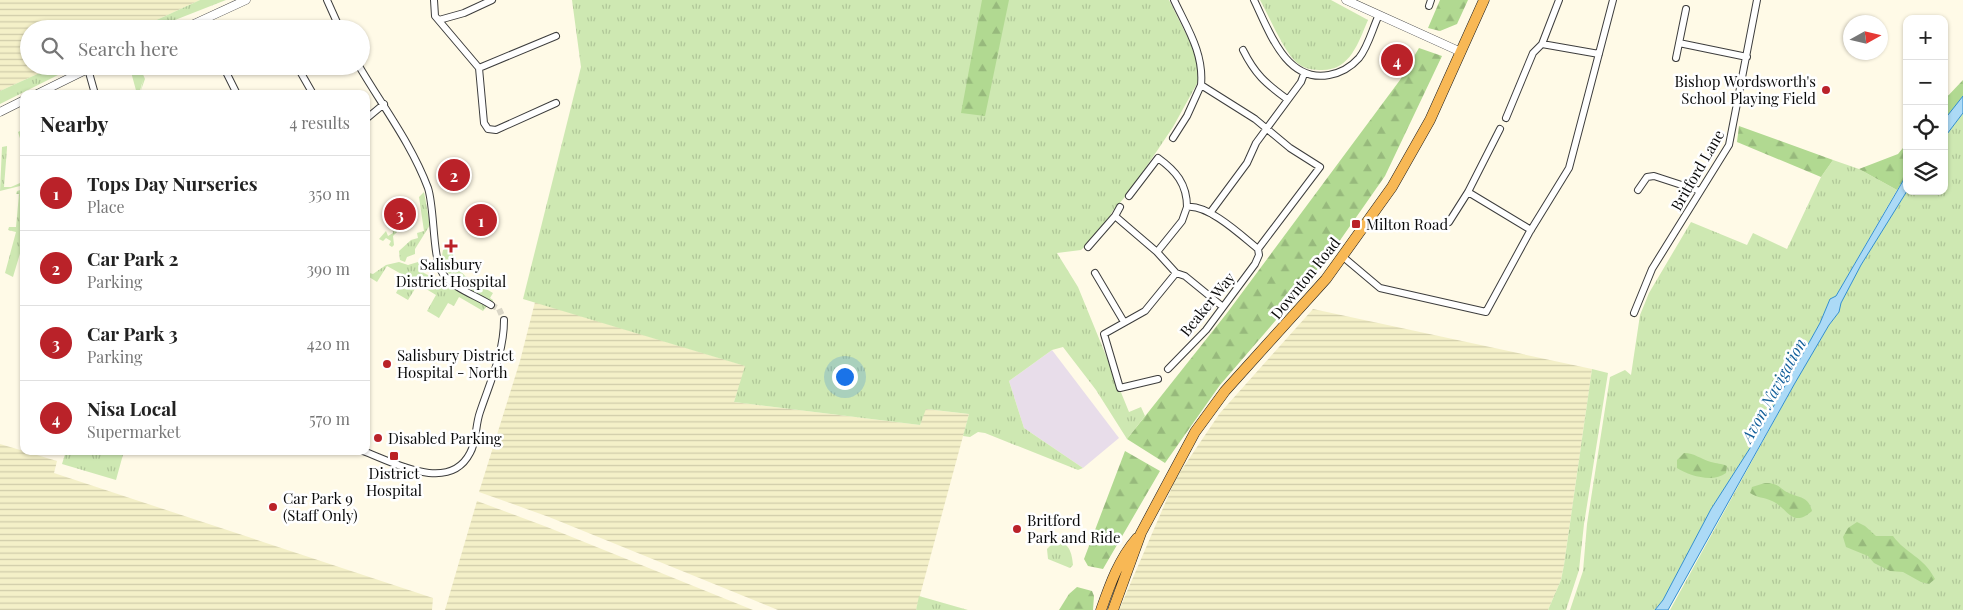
<!DOCTYPE html>
<meta charset="utf-8">
<style>
body{margin:0;font-family:"Playfair Display",serif;background:#f2f2f2;color:#222}
.controls{position:absolute;right:15px;top:15px;display:grid;overflow:hidden;border-radius:10px;box-shadow:0 1px 4px #0004}
.controls button{width:45px;height:45px;display:grid;place-items:center;padding:0;border:0;border-bottom:1px solid #e0e0e0;background:#fff;color:#222;font:25px sans-serif}
.compass{position:absolute;left:1843px;top:15px;width:45px;height:45px;border-radius:50%;background:#fff;box-shadow:0 1px 4px #0004;rotate:82deg}
.you{position:absolute;left:844px;top:376px;width:18px;height:18px;margin:-12px;border:4px solid #fff;border-radius:50%;background:#1a73e8;box-shadow:0 0 0 8px #1a73e833}
.badge{display:grid;place-items:center;width:32px;height:32px;border-radius:50%;background:#ba2229;color:#fff;font-size:16px;font-weight:700}
.pin{position:absolute;translate:-50% -50%;border:2px solid #fff;box-shadow:0 1px 5px #0006}
.list{margin:0;padding:0;list-style:none}
h2{display:flex;justify-content:space-between;align-items:center;height:65px;margin:0;padding:0 20px;font-size:21px}
h2 small{font-size:16px;font-weight:400;color:#767676}
.list li{display:grid;grid-template-columns:32px 1fr auto;gap:15px;align-items:center;box-sizing:border-box;height:75px;padding:0 20px;border-top:1px solid #e0e0e0}
.list b{display:block;font-size:19px;white-space:nowrap}
.list p{margin:0;font-size:16px;white-space:nowrap;color:#767676}
.list em{font-size:16px;font-style:normal;color:#767676}
.icon{flex:none;width:28px;height:28px;fill:none;stroke:currentColor;stroke-width:2;stroke-linecap:round;stroke-linejoin:round}
.map{position:relative;flex:none;width:1963px;height:610px;overflow:hidden}
.search{position:absolute;background:#fff;box-shadow:0 1px 4px #0004;left:20px;top:20px;width:350px;height:55px;display:flex;align-items:center;gap:12px;box-sizing:border-box;padding:0 18px;border-radius:28px;color:#767676;font-size:19px}
.panel{position:absolute;background:#fff;box-shadow:0 1px 4px #0004;left:20px;top:90px;width:350px;height:365px;border-radius:10px}
.map>svg:first-child{display:block}
.industrial{fill:#e8ddea}
.farmland{fill:url(#farmland-rules)}
.grass{fill:url(#grass-tufts)}
.forest{fill:url(#forest-firs)}
.water{fill:#acdaf6;stroke:#328fce}
.lines{fill:none;stroke-linecap:round;stroke-linejoin:round}
.minor-tunnel{stroke:#dad6c6;stroke-width:6;stroke-dasharray:6 3;stroke-linecap:butt}
.minor-casing{stroke:#3d3d3d;stroke-width:8}
.tertiary-casing{stroke:#3d3d3d;stroke-width:9}
.trunk-casing{stroke:#1b1b1b;stroke-width:11}
.minor{stroke:#fff;stroke-width:6}
.tertiary{stroke:#fff;stroke-width:8}
.trunk{stroke:#f8b855;stroke-width:10}
.poi-dot{fill:#ba2229;stroke:#fff;stroke-width:2}
.labels{text-anchor:middle;dominant-baseline:central;stroke-width:5;stroke-linejoin:round;paint-order:stroke}
.poi-label{font-size:15px;fill:#0a0a0a;stroke:#fff;text-anchor:start}
.street-label{font-size:15px;fill:#0a0a0a;stroke:#fff}
.water-label{font-size:16px;font-style:italic;fill:#14609b;stroke:#fff}
</style>
<div class="map">
<svg width="1963" height="610" viewBox="0 0 1963 610">
<defs>
<pattern id="farmland-rules" width="6" height="5" patternUnits="userSpaceOnUse" patternTransform="scale(1.25)"><rect width="6" height="5" fill="#f4f0c8"/><path d="M0 2.5h6" fill="none" stroke="#d0ccaa"/></pattern>
<pattern id="grass-tufts" width="24" height="20" patternUnits="userSpaceOnUse" patternTransform="scale(1.25)"><rect width="24" height="20" fill="#cee8b2"/><path d="M3 7l-1-3M5 7V3M7 7l1-3M15 17l-1-3M17 17v-4M19 17l1-3" fill="none" stroke="#b0c698"/></pattern>
<pattern id="forest-firs" width="22" height="20" patternUnits="userSpaceOnUse" patternTransform="scale(1.25)"><rect width="22" height="20" fill="#b1d991"/><path d="M5 1l3.5 6h-7zM16 11l3.5 6h-7z" fill="#97b97c"/></pattern>
</defs>
<rect width="100%" height="100%" fill="#fffae7"/>
<path class="industrial" d="M1052,350L1119,438L1083,468L1024,428L1009,381Z"/>
<path class="farmland" d="M0,0H200L137,29H29V66H55L0,91Z
M535,302L746,366L734,402L920,425L925,409L969,414L916,610H778L549,517L479,492L520,361Z
M1313,309L1592,369L1564,565L1561,580L1548,610H1119L1176,478L1220,413Z
M0,444L57,461L54,473L433,598L432,610H0Z
M477,501L547,527L753,610H445Z"/>
<path class="grass" d="M200,0H226L152,29H137Z
M572,0H1169L1196,54L1199,80L1173,127L1130,191L1112,212L1103,229L1081,250L1057,253L1078,287L1129,412L1141,407L1145,416L1127,439L1096,390L1063,347L1052,350L1009,381L1024,428L1083,468L1078,470L985,433L978,432L970,437L963,436L969,414L926,409L920,425L734,402L745,366L523,299L581,67Z
M1260,0H1331L1368,20C1358,43 1350,72 1319,70C1310,70 1300,67 1294,60C1282,47 1269,16 1260,0Z
M55,66H76L0,104V91Z
M133,71L134,74L142,72L145,79L141,90L152,94H140L143,80L139,94H137L131,72L120,74Z
M1963,113V610H1670L1795,383L1829,325L1839,312L1841,303L1861,265L1904,195L1907,191H1944V138Z
M24,129V185L0,191L2,147L7,146V148L4,187H11L20,183L23,148L18,132Z
M1833,160L1859,169L1897,190L1836,296L1830,299L1820,323L1752,445L1711,509L1663,600L1655,610H1570L1583,571L1587,524L1610,377L1625,370L1631,375L1640,315L1649,293L1691,222L1747,245L1753,233L1787,249L1821,177Z
M24,189V240L13,277L5,273L16,232L8,230L9,227H16L19,194H16L17,191Z
M424,192L430,225L415,249V254L407,257L405,262L400,260L399,251L411,240L418,238L417,233L424,231L419,197Z
M405,205L410,206L411,217L404,219L405,222L398,226L397,232L393,236L394,245L392,247L389,245L391,241L386,238L383,241L379,239L386,231L388,236L393,233L392,227L397,226L395,218L405,213Z
M447,247L452,249C457,277 471,280 493,293L490,298L493,300L492,303C474,290 436,278 443,250Z
M399,262L408,265L418,262L424,273L487,306L483,311L459,297L454,306L448,303L439,318L427,311L436,295L418,284L408,300L396,293L405,276L387,266L377,282L366,275V272L373,274L386,265Z
M1592,369L1608,373L1584,524L1579,570L1566,610H1548L1561,580L1564,565Z
M66,451H124L116,480L62,464Z
M1055,541C1069,541 1072,553 1073,565L1070,568L1048,559L1047,549Z
M919,596L968,610H916Z"/>
<path class="forest" d="M982,0H1009L985,116L961,113Z
M1440,0H1468L1457,24L1440,31L1428,28Z
M1419,48L1442,56L1385,176L1320,269L1220,385L1165,463L1127,439L1227,313L1400,80Z
M1963,80V96L1944,123V100Z
M1739,126L1833,160L1821,177L1737,142Z
M1907,143V175L1897,190L1859,169L1898,154Z
M1125,451L1160,471L1103,569L1088,566L1084,559Z
M1684,453C1695,453 1700,459 1711,462C1717,464 1721,463 1727,466L1726,473C1713,483 1690,476 1677,468V460Z
M1765,483C1780,483 1779,489 1791,494C1802,498 1809,498 1812,511C1792,529 1788,508 1772,501C1764,497 1757,498 1750,493L1752,487Z
M1857,522L1865,526L1876,536H1893C1906,554 1923,556 1935,579L1929,584L1921,582L1903,572L1890,571L1874,563L1868,556L1846,547L1843,537L1848,528Z
M1077,587L1092,591L1094,596L1093,610H1059L1069,594Z"/>
<path class="water" d="M1963,96V113L1944,138V120Z
M1907,174V191L1861,265L1841,303L1839,312L1829,325L1795,383L1668,610H1655L1663,600L1711,509L1752,445L1820,323L1830,299L1836,296Z"/>
<g class="lines">
<path class="minor-tunnel" d="M491,305L499,309L504,320"/>
<g class="minor-casing">
<path id="minor" d="M327,0L340,29
M434,0L435,16L479,68L484,123L488,129L496,130L556,103
M1174,0C1187,28 1204,53 1201,85L1255,119L1290,148L1320,167L1258,249
M1254,0C1269,31 1286,83 1329,75C1340,73 1351,67 1359,58C1368,47 1372,30 1378,17
M1559,0L1542,44L1599,54
M1429,6L1431,0
M439,20L464,13L492,0
M1679,43L1747,57
M1243,50C1255,74 1265,83 1287,99
M1676,58L1686,9
M223,66L237,94
M297,66L313,94
M359,66C383,107 411,143 428,188C435,210 432,259 443,274C453,288 477,296 491,305
M479,68L556,36
M88,69L95,94
M1506,118L1533,53L1542,44
M366,119L384,104
M1173,138L1187,116L1201,85
M1638,190L1647,177L1654,176L1700,191
M1468,192L1531,230
M1129,196L1158,158C1176,171 1187,184 1187,207C1208,204 1242,236 1258,249
M1210,213L1247,163L1256,143L1301,82L1304,74
M1115,216L1120,207
M1449,222L1468,192L1500,129
M1088,247L1115,216L1157,252L1182,221L1187,207
M1157,252L1176,273L1185,276L1223,307
M1342,256L1380,288L1486,312L1529,233L1569,168L1613,0
M1095,273L1124,322
M1634,313L1652,269L1729,145L1757,0
M1168,369L1206,330L1255,264L1259,255L1258,249
M1158,379L1120,388L1104,334L1145,311L1176,273
M363,451C393,462 449,494 470,453C477,441 475,426 480,412C490,382 504,353 504,320"/>
</g>
<g class="tertiary-casing">
<path id="tertiary" d="M1346,0L1461,52
M183,29L246,0
M37,94L94,66
M0,112L24,100"/>
</g>
<g class="trunk-casing">
<path id="trunk" d="M1101,610C1110,584 1119,559 1137,538
M1113,610L1141,533L1195,432L1225,391L1326,279L1392,187L1430,120L1484,0"/>
</g>
<use href="#minor" class="minor"/>
<use href="#tertiary" class="tertiary"/>
<use href="#trunk" class="trunk"/>
</g>
<g class="poi-dot">
<circle cx="1826" cy="90" r="5"/>
<rect x="1351" y="219" width="10" height="10" rx="2.5"/>
<path d="M448.5 238.5h5v5h5v5h-5v5h-5v-5h-5v-5h5z"/>
<circle cx="387" cy="364" r="5"/>
<circle cx="378" cy="438" r="5"/>
<rect x="389" y="451" width="10" height="10" rx="2.5"/>
<circle cx="273" cy="507" r="5"/>
<circle cx="1017" cy="529" r="5"/>
</g>
<g class="labels">
<g class="poi-label">
<text x="1816" y="81" text-anchor="end">Bishop Wordsworth's<tspan x="1816" dy="17">School Playing Field</tspan></text>
<text x="1366" y="224">Milton Road</text>
<text x="451" y="264" text-anchor="middle">Salisbury<tspan x="451" dy="17">District Hospital</tspan></text>
<text x="397" y="355">Salisbury District<tspan x="397" dy="17">Hospital - North</tspan></text>
<text x="388" y="438">Disabled Parking</text>
<text x="394" y="473" text-anchor="middle">District<tspan x="394" dy="17">Hospital</tspan></text>
<text x="283" y="498">Car Park 9<tspan x="283" dy="17">(Staff Only)</tspan></text>
<text x="1027" y="520">Britford<tspan x="1027" dy="17">Park and Ride</tspan></text>
</g>
<g class="street-label">
<text transform="translate(1697 170) rotate(-60)">Britford Lane</text>
<text transform="translate(1305 278) rotate(-51)">Downton Road</text>
<text transform="translate(1207 304) rotate(-51)">Beaker Way</text>
</g>
<g class="water-label">
<text transform="translate(1773 390) rotate(-61)">Avon Navigation</text>
</g>
</g>
</svg>
<div class="controls">
<button>+</button>
<button>−</button>
<button><svg class="icon" aria-label="locate" viewBox="0 0 24 24"><circle cx="12" cy="12" r="6"/><path d="M12 2v4M12 18v4M2 12h4M18 12h4"/></svg></button>
<button><svg class="icon" aria-label="layers" viewBox="0 0 24 24"><path d="M12 4l9 5-9 5-9-5zM3 14l9 5 9-5"/></svg></button>
</div>
<svg class="compass" viewBox="-18 -18 36 36"><path d="M0-13l5 13h-10z" fill="#e53935"/><path d="M0 13l5-13h-10z" fill="#767676"/></svg>
<div class="you"></div>
<div class="pin badge" style="left:481px;top:220px">1</div>
<div class="pin badge" style="left:454px;top:175px">2</div>
<div class="pin badge" style="left:400px;top:214px">3</div>
<div class="pin badge" style="left:1397px;top:60px">4</div>
<div class="search"><svg class="icon" aria-label="search" viewBox="0 0 24 24"><circle cx="10" cy="10" r="6"/><path d="M15 15l6 6"/></svg>Search here</div>
<section class="panel">
<h2>Nearby<small>4 results</small></h2>
<ul class="list">
<li><span class="badge">1</span><div><b>Tops Day Nurseries</b><p>Place</p></div><em>350 m</em></li>
<li><span class="badge">2</span><div><b>Car Park 2</b><p>Parking</p></div><em>390 m</em></li>
<li><span class="badge">3</span><div><b>Car Park 3</b><p>Parking</p></div><em>420 m</em></li>
<li><span class="badge">4</span><div><b>Nisa Local</b><p>Supermarket</p></div><em>570 m</em></li>
</ul>
</section>
</div>
